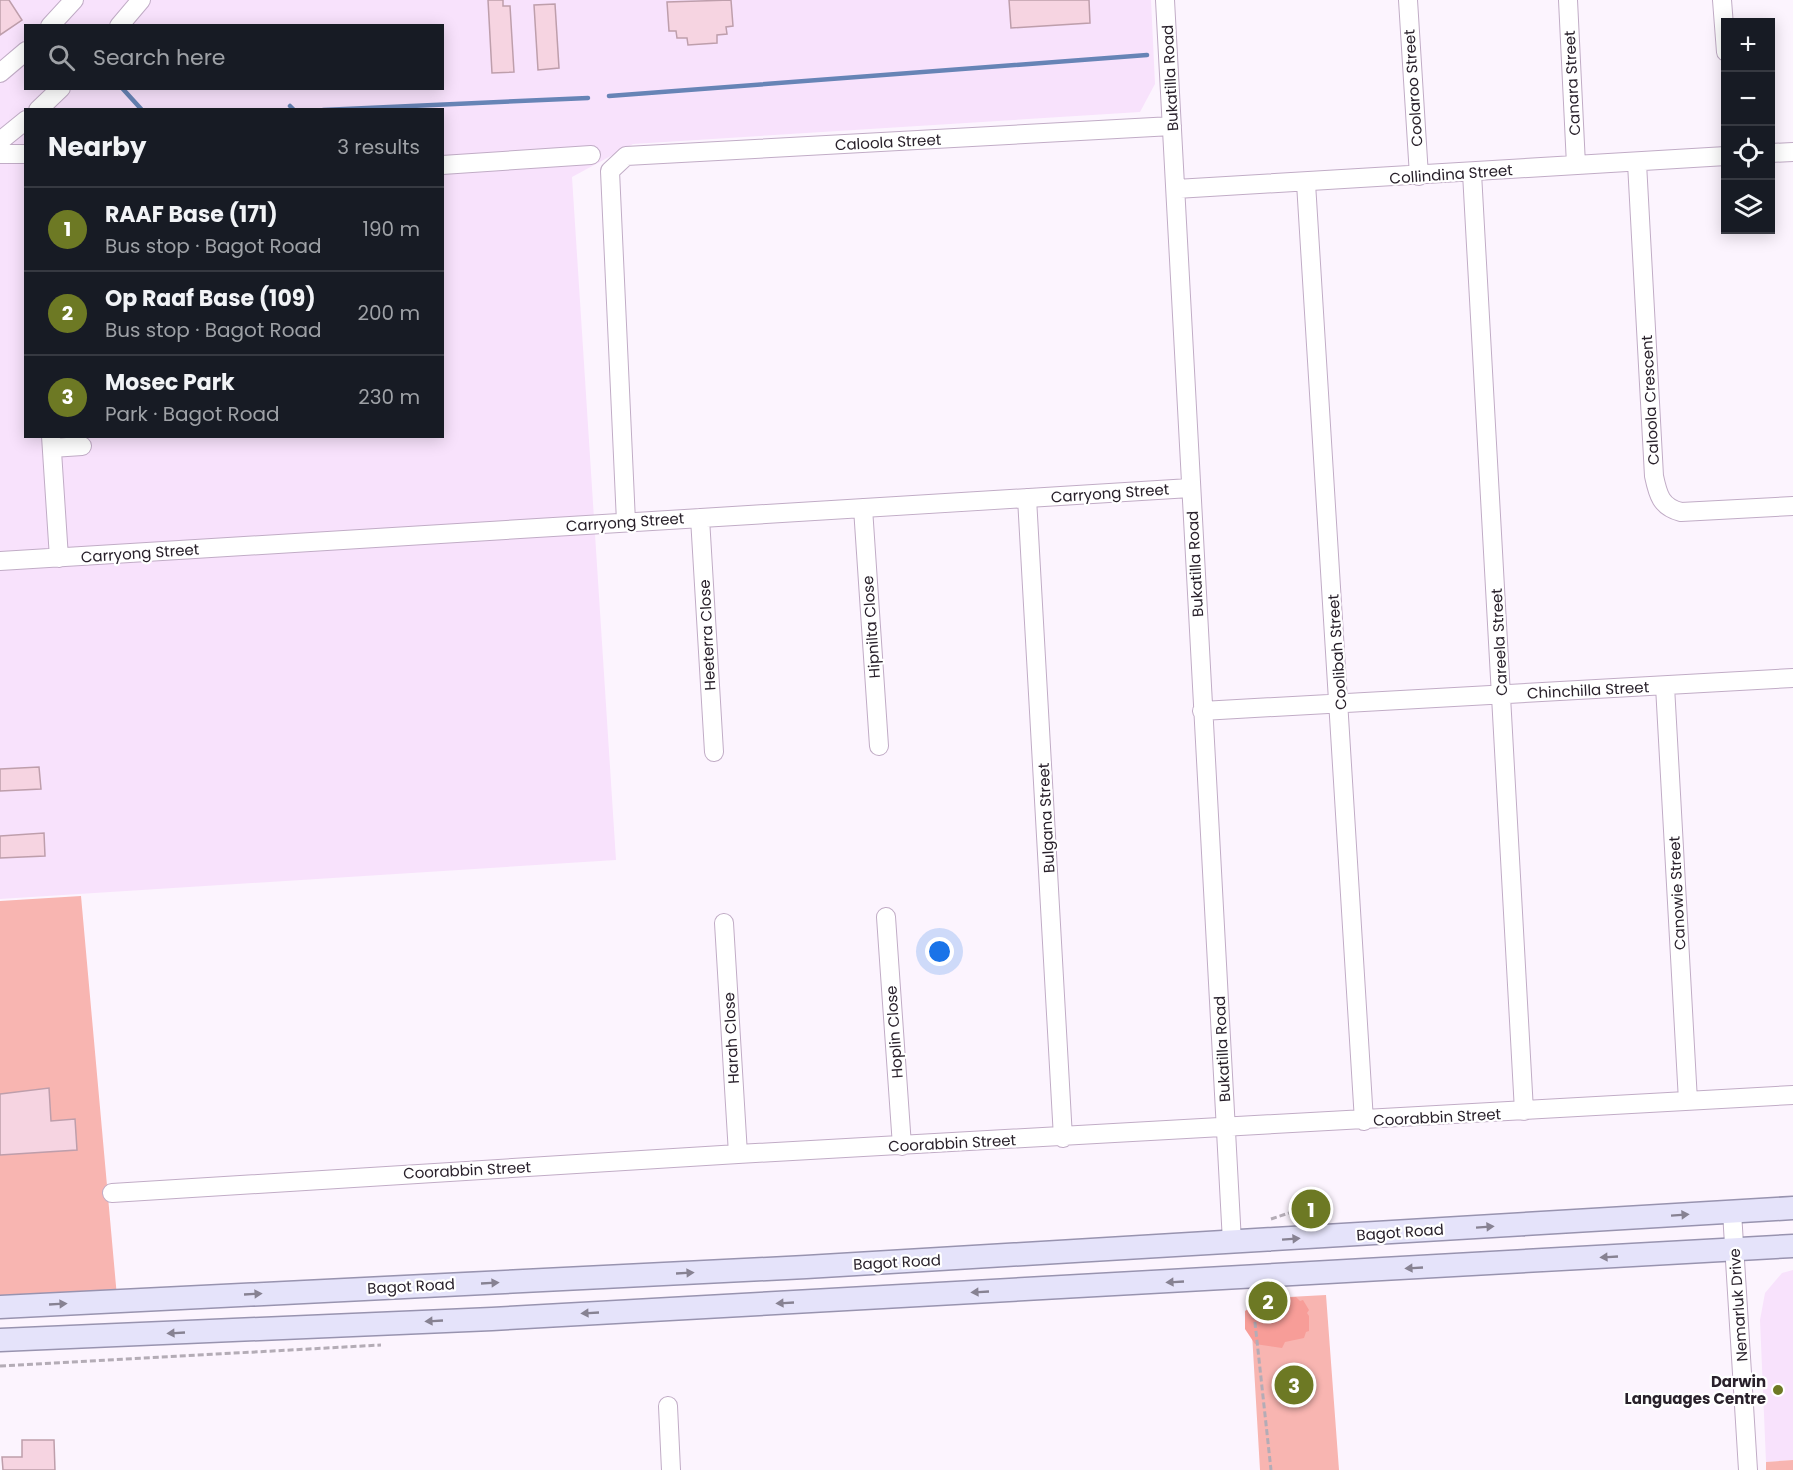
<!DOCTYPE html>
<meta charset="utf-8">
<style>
body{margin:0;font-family:Poppins,sans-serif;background:#242831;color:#f1f3f6}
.controls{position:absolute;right:18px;top:18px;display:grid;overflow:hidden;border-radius:0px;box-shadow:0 3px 15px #0003}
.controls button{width:54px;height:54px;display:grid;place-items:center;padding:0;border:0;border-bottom:2px solid #363941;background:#171b24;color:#f1f3f6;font:30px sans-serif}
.you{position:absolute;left:940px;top:952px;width:21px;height:21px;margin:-15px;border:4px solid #fff;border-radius:50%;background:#1a73e8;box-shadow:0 0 0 9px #1a73e833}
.badge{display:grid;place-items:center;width:39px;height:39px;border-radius:50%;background:#6d7924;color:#fff;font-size:20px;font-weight:700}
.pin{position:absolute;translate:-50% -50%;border:3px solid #fff;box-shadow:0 2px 6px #0006}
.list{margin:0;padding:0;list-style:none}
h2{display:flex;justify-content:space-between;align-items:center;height:78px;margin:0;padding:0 24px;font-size:26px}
h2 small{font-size:20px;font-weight:400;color:#9ea1a6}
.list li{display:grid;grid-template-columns:39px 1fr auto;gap:18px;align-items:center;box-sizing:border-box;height:84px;padding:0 24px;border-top:2px solid #363941}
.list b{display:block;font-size:22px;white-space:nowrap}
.list p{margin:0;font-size:20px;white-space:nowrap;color:#9ea1a6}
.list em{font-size:20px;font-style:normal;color:#9ea1a6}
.icon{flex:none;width:33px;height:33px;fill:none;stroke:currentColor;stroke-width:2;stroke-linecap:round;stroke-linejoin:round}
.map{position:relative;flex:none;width:1793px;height:1470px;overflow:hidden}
.search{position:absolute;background:#171b24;box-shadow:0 3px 15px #0003;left:24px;top:24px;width:420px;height:66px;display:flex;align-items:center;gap:15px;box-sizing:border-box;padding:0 21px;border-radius:0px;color:#9ea1a6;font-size:22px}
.panel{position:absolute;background:#171b24;box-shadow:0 3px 15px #0003;left:24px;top:108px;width:420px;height:330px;border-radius:0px}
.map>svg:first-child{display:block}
.built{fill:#f8e2fc;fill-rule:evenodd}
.green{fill:#f8b5b1}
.forest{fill:#f79d98}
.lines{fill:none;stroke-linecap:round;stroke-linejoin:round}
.stream{stroke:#6784b6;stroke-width:4.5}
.building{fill:#f6d4e1;stroke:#be9eab;stroke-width:1.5}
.minor-casing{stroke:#c1acc6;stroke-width:20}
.major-casing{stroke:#9893af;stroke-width:25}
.path{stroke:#b4acb6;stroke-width:3;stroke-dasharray:6 3;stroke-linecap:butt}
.minor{stroke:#fff;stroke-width:18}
.major{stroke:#e5e3fa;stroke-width:22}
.oneway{fill:#878292}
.poi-dot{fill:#6d7924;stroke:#fff;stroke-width:2}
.labels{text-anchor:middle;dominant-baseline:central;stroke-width:4.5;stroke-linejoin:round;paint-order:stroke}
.street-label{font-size:15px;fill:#29212b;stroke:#fff}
.poi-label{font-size:15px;font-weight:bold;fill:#29212b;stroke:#fff;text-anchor:end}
</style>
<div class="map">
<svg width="1793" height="1470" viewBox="0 0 1793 1470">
<rect width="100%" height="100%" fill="#fcf4fe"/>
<path class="built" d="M0,0H1151L1155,84L1140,112L633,144L572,177L616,860L0,899ZM26,26H442V88H26ZM26,110H442V436H26Z
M1793,1270V1460L1766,1462L1760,1320L1765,1293L1782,1273Z"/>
<path class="green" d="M81,896L117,1297L0,1303V901Z
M1326,1295L1339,1470H1260L1250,1299Z
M1793,1460V1470H1766V1462Z"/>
<path class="forest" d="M1296,1297L1300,1301L1303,1300L1309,1310L1307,1313L1309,1316V1331L1306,1332L1304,1338L1285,1342L1282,1348L1255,1344L1245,1329V1311C1254,1304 1259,1300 1269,1304V1298L1280,1300L1281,1298Z"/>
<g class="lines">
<path class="stream" d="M122,88L142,110
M609,96L1147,55
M290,106L294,110
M323,110L588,98"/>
</g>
<path class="building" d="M0,0H9L22,20L0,35Z
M488,0H503V6H510L514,72L492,73Z
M731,0L733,26L726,27L727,34L717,35V43L688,45L687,38H677L676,31H669L667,2Z
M1009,0H1089L1090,23L1011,28Z
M555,4L559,68L538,70L534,5Z
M39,767L41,789L0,791V769Z
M44,833L45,856L0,858V836Z
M49,1088L51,1121L75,1119L77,1150L0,1155V1094Z
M22,1440H54L55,1470H3L2,1457H22Z"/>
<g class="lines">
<g class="minor-casing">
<path id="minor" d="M1165,0L1232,1242
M1408,0L1419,176
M1568,0L1576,165
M1722,0L1726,52
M50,26L74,0
M119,26L141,0
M0,73L26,51
M38,110L61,88
M0,141L26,120
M1770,153L1793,152
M0,154H26
M1637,163L1654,476C1658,495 1661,507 1681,512L1793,506
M442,165L591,155
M1472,173L1524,1111
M1306,183L1364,1121
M1176,189L1726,156
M51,436L59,558
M52,448L82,446
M1027,498L1063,1138
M863,508L879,746
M700,518L714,752
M626,522L610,171L626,156L1172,126
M0,561L1190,488
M1665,686L1688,1101
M1202,711L1793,678
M886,917L902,1146
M724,923L738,1154
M112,1193L738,1154L1793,1095
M1732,1212L1748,1470
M668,1406L671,1470"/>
</g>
<g class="major-casing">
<path id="major" d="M0,1307L806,1267L1793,1208
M0,1340L492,1319L1793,1246"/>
</g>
<path class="path" d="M1271,1219L1289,1213L1316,1211
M1252,1295L1271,1470
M0,1366L381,1345"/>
<use href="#minor" class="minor"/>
<use href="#major" class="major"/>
</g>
<defs><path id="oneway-solid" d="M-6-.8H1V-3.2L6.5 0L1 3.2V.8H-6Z" transform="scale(1.5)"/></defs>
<g class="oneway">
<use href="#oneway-solid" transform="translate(1680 1215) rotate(-4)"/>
<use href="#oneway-solid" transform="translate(1485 1227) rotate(-4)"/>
<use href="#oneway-solid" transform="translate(1291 1239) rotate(-4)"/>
<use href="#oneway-solid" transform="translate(1609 1257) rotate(177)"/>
<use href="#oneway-solid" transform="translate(1414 1268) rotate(177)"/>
<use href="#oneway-solid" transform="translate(685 1273) rotate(-3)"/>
<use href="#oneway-solid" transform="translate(1175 1282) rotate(177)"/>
<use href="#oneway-solid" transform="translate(490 1283) rotate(-3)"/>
<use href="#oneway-solid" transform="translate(980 1292) rotate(177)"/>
<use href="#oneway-solid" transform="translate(253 1294) rotate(-3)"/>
<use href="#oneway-solid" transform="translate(785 1303) rotate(177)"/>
<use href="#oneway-solid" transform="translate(58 1304) rotate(-3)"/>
<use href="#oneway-solid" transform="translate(590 1313) rotate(177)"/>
<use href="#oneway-solid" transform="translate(434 1321) rotate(177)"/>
<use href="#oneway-solid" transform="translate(176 1333) rotate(177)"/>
</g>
<circle class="poi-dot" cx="1778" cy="1390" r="6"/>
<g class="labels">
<g class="street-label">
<text transform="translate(1170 78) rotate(-93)">Bukatilla Road</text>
<text transform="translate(1572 83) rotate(-93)">Canara Street</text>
<text transform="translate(1413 88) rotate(-94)">Coolaroo Street</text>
<text transform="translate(888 142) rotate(-3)">Caloola Street</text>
<text transform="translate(1451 174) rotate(-4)">Collindina Street</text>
<text transform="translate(1650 400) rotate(-93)">Caloola Crescent</text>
<text transform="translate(1110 493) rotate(-4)">Carryong Street</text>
<text transform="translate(625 522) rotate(-4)">Carryong Street</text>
<text transform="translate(140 553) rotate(-4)">Carryong Street</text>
<text transform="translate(1195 564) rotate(-93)">Bukatilla Road</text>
<text transform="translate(871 627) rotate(-94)">Hipnilta Close</text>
<text transform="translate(707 635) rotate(-93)">Heeterra Close</text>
<text transform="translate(1499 642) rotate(-93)">Careela Street</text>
<text transform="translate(1337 652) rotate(-94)">Coolibah Street</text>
<text transform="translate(1588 690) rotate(-3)">Chinchilla Street</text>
<text transform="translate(1046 818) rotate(-93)">Bulgana Street</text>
<text transform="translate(1677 893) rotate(-93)">Canowie Street</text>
<text transform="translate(894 1032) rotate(-94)">Hoplin Close</text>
<text transform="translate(731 1038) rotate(-93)">Harah Close</text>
<text transform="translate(1222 1049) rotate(-93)">Bukatilla Road</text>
<text transform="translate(1437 1117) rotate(-3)">Coorabbin Street</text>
<text transform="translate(952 1143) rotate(-3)">Coorabbin Street</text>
<text transform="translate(467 1170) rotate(-3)">Coorabbin Street</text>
<text transform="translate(1400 1232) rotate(-4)">Bagot Road</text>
<text transform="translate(897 1262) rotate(-3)">Bagot Road</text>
<text transform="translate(411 1286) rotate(-3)">Bagot Road</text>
<text transform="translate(1738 1305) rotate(-94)">Nemarluk Drive</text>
</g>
<g class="poi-label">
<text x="1766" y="1381">Darwin<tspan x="1766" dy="17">Languages Centre</tspan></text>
</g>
</g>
</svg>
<div class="controls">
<button>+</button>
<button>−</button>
<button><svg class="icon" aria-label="locate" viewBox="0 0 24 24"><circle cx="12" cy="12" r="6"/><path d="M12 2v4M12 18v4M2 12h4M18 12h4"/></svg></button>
<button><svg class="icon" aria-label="layers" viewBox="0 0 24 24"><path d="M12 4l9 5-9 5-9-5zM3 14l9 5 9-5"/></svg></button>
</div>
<div class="you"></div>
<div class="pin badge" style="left:1311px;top:1209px">1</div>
<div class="pin badge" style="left:1268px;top:1301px">2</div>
<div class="pin badge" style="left:1294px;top:1385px">3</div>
<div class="search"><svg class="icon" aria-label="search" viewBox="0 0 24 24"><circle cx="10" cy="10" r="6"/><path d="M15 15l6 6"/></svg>Search here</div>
<section class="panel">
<h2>Nearby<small>3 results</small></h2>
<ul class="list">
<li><span class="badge">1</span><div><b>RAAF Base (171)</b><p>Bus stop · Bagot Road</p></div><em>190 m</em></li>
<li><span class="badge">2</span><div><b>Op Raaf Base (109)</b><p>Bus stop · Bagot Road</p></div><em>200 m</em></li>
<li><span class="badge">3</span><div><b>Mosec Park</b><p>Park · Bagot Road</p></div><em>230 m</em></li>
</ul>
</section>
</div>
